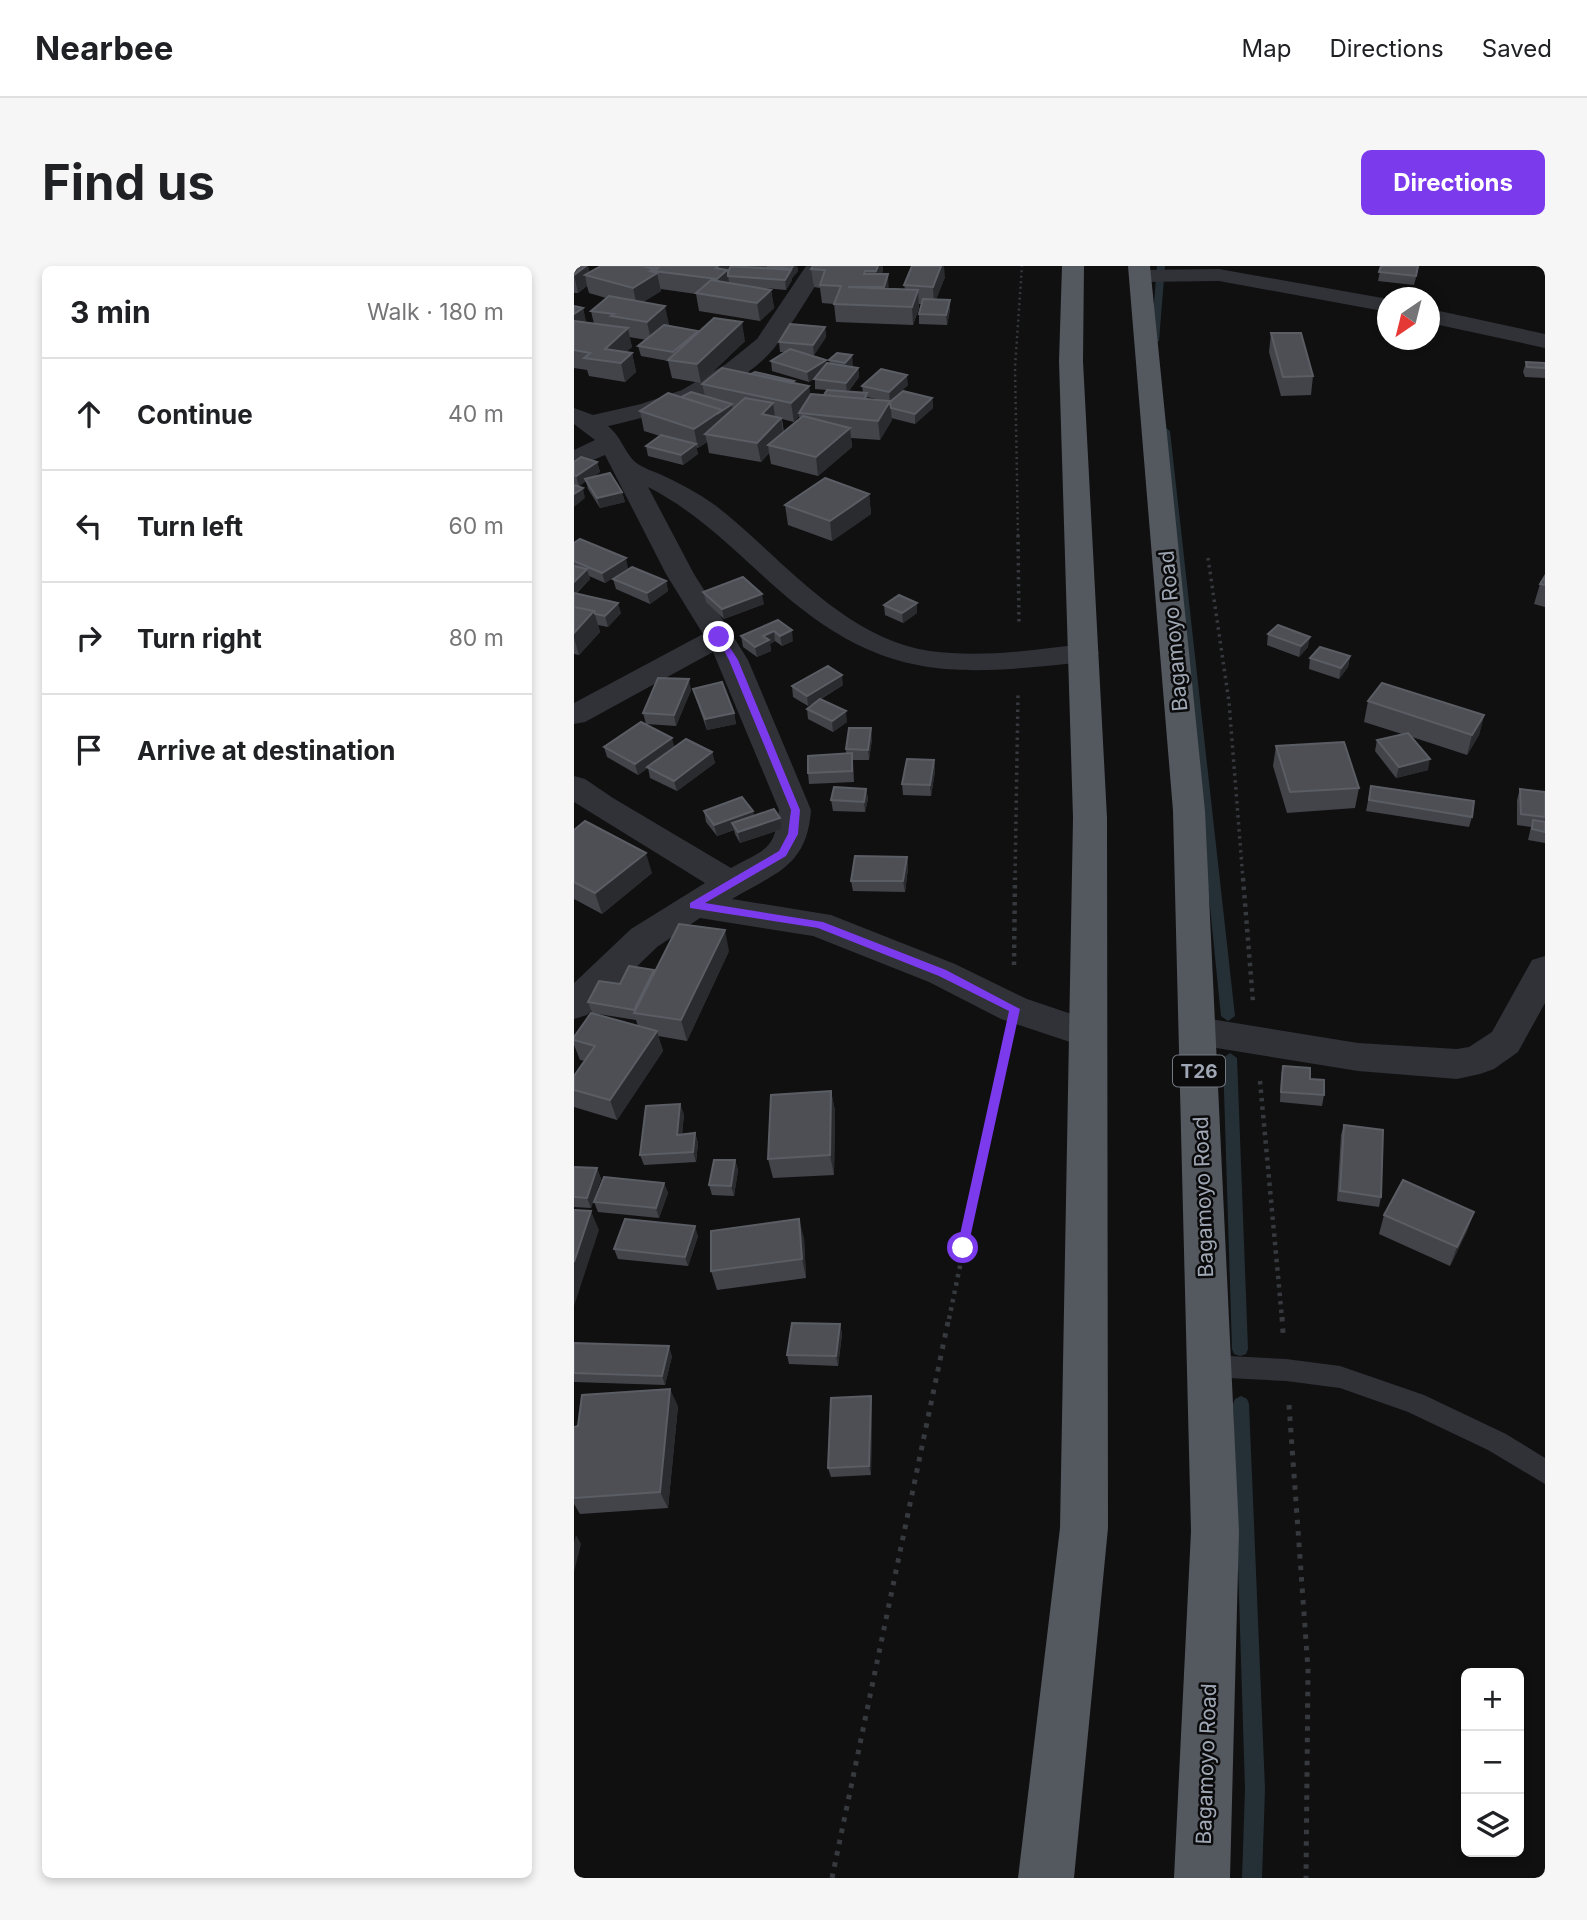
<!DOCTYPE html>
<meta charset="utf-8">
<style>
body{margin:0;font-family:Inter,sans-serif;background:#f6f6f6;color:#202124}
.controls{position:absolute;right:21px;bottom:21px;display:grid;overflow:hidden;border-radius:10px;box-shadow:0 4px 10px #0003}
.controls button{width:63px;height:63px;display:grid;place-items:center;padding:0;border:0;border-bottom:2px solid #e0e0e0;background:#fff;color:#202124;font:35px sans-serif}
.compass{position:absolute;left:803px;top:21px;width:63px;height:63px;border-radius:50%;background:#fff;box-shadow:0 4px 10px #0003;rotate:215deg}
.stop{position:absolute;width:21px;height:21px;margin:-16px;border:5px solid #7c3aed;border-radius:50%;background:#fff}
.stop.end{background:#7c3aed;border-color:#fff;box-shadow:0 2px 7px #0008}
.list{margin:0;padding:0;list-style:none}
h2{display:flex;justify-content:space-between;align-items:center;height:91px;margin:0;padding:0 28px;font-size:30px}
h2 small{font-size:23px;font-weight:400;color:#757577}
.list li{display:grid;grid-template-columns:46px 1fr auto;gap:21px;align-items:center;box-sizing:border-box;height:112px;padding:0 28px;border-top:2px solid #e0e0e0}
.list b{display:block;font-size:26px;white-space:nowrap}
.list em{font-size:23px;font-style:normal;color:#757577}
.icon{flex:none;width:38px;height:38px;fill:none;stroke:currentColor;stroke-width:2;stroke-linecap:round;stroke-linejoin:round}
.map{position:relative;flex:none;width:971px;height:1612px;overflow:hidden;border-radius:10px}
header{display:flex;align-items:center;gap:42px;box-sizing:border-box;height:98px;padding:0 35px;background:#fff;border-bottom:2px solid #e0e0e0}
header strong{font-size:33px}
nav{display:flex;gap:38px;margin-inline-start:auto;font-size:24px}
.intro{display:flex;align-items:center;justify-content:space-between;box-sizing:border-box;height:168px;padding:0 42px}
h1{margin:0;font-size:49px}
.button{padding:18px 32px;border-radius:10px;background:#7c3aed;color:#fff;font-size:24px;font-weight:700}
main{display:flex;gap:42px;padding:0 42px}
aside{flex:1;background:#fff;border-radius:10px;box-shadow:0 4px 10px #0003}
.map>svg:first-child{display:block}
.lines{fill:none;stroke-linecap:round;stroke-linejoin:round}
.stream{fill:#253036;fill-rule:evenodd}
.path-far3{stroke:#36393e;stroke-width:2.5;stroke-dasharray:2 3.5;stroke-linecap:butt}
.path-far2{stroke:#36393e;stroke-width:3.5;stroke-dasharray:2.5 4.5;stroke-linecap:butt}
.path-far1{stroke:#36393e;stroke-width:4.5;stroke-dasharray:3.5 5;stroke-linecap:butt}
.path{stroke:#36393e;stroke-width:5;stroke-dasharray:4.5 7;stroke-linecap:butt}
.service{fill:#303237;fill-rule:evenodd}
.minor{fill:#303237;fill-rule:evenodd}
.trunk{fill:#54585f;fill-rule:evenodd}
.wall{fill:#43444a;fill-rule:evenodd}
.shaded-wall{fill:#2a2b2e}
.building{fill:#4d4f55;stroke:#5a5d64;stroke-width:2}
.route{fill:#7c3aed}
.labels{text-anchor:middle;dominant-baseline:central;stroke-width:5;stroke-linejoin:round;paint-order:stroke}
.shield{fill:#0b0b0c;stroke:#737882;stroke-width:2}
.shield-label{font-size:19px;font-weight:bold;fill:#9fa7b4}
.street-label{font-size:21px;fill:#9fa7b4;stroke:#0b0b0c}
</style>
<header>
<strong>Nearbee</strong>
<nav><a>Map</a><a>Directions</a><a>Saved</a></nav>
</header>
<div class="intro"><h1>Find us</h1><a class="button">Directions</a></div>
<main>
<aside>
<h2>3 min<small>Walk · 180 m</small></h2>
<ul class="list">
<li><svg class="icon" aria-label="ahead" viewBox="0 0 24 24"><path d="M12 20V5M6 11l6-6 6 6"/></svg><div><b>Continue</b></div><em>40 m</em></li>
<li><svg class="icon" aria-label="left" viewBox="0 0 24 24"><path d="M17 20v-9H6M10 6l-5 5 5 5"/></svg><div><b>Turn left</b></div><em>60 m</em></li>
<li><svg class="icon" aria-label="right" viewBox="0 0 24 24"><path d="M7 20v-9h11M14 6l5 5-5 5"/></svg><div><b>Turn right</b></div><em>80 m</em></li>
<li><svg class="icon" aria-label="arrive" viewBox="0 0 24 24"><path d="M6 21V4h12l-3 4 3 4H6"/></svg><div><b>Arrive at destination</b></div></li>
</ul>
</aside>
<div class="map">
<svg width="971" height="1612" viewBox="0 0 971 1612">
<rect width="100%" height="100%" fill="#101011"/>
<g class="lines">
<path class="stream" d="M583,0H591L585,75L581,77L577,75Z
M592,162L596,165L661,750L654,755L647,750L588,165Z
M656,787L663,792L674,1083L672,1088L666,1090L660,1088L658,1083L649,792Z
M667,1130L673,1133L675,1138L691,1523L688,1612H668L671,1523L659,1138L661,1133Z"/>
<path class="path-far3" d="M444,270L441,101L448,0"/>
<path class="path-far2" d="M444,269L445,360
M634,292L655,436L669,614
M441,614L444,428"/>
<path class="path-far1" d="M669,612L679,736
M440,699L441,612
M686,815L708,1053
M375,1053L432,780"/>
<path class="path" d="M708,1051L709,1067
M715,1139L734,1403L732,1612
M258,1612L375,1051"/>
<path class="service" d="M635,1089L712,1093L766,1100L850,1129L932,1168L971,1192V1218L914,1184L834,1146L766,1122L712,1115L635,1111L626,1108L623,1100L626,1092Z"/>
<path class="minor" d="M232,0H254C236,27 220,56 201,81C165,126 88,148 34,160C48,172 49,183 59,194C66,202 83,206 92,211C113,221 133,232 151,247C213,298 272,372 356,385C407,392 459,384 510,378L520,381L525,387L520,393L510,396C374,411 307,415 199,319C159,283 123,246 74,221L120,308L174,394L237,544C233,601 201,607 158,633L257,649L381,698L453,733L527,758L533,768L527,778L514,782L427,753L355,716L239,670L126,652L83,681L13,749L0,753V717L57,663L131,617L0,536V510L11,513L39,532L157,602C191,583 201,585 205,544L139,386L11,456L0,458V437L129,368L92,308L31,189L0,202V184L21,174L0,158V142L19,149L67,138L108,124L152,98L183,73Z
M645,3L814,33V46L645,15L566,16L558,15L555,10L558,5L566,4Z
M856,43L971,68V82L856,57Z
M971,690V737L944,786L920,803L906,808L883,813L784,805L624,779L611,775L605,765L611,755L624,751L784,777L883,783L895,781L918,766L958,694Z"/>
<path class="trunk" d="M488,0H510L509,95L533,552L534,1262L500,1612H444L486,1262L499,552L485,95Z
M554,0H576L631,545L665,1265L656,1612H600L617,1265L599,545Z"/>
</g>
<path class="wall" d="M0,0H14L16,7L27,0H226H223L224,5L218,12V14L212,24L180,21L197,24L200,42L186,55L125,45L122,28L87,23V25L69,36L95,58L93,60L171,75L127,117L98,112L94,95L67,90L64,80L73,74L55,71L58,81L52,86L58,87L62,106L51,116L15,110L13,104L0,102V40L9,42L12,57L20,58L17,45L32,32L15,27L13,20L4,27H0Z
M239,0H320H309L308,8L315,23H331L330,19L371,11L362,33L376,43L373,59L345,58V48L348,38H345V42L339,59L262,56L260,38L248,37L246,22L240,21L237,3Z
M807,0H845L840,19L804,15Z
M251,61L252,71L240,89L230,88L253,98H256L255,94L279,99L278,101L284,102L285,111L274,126L289,127L288,120L334,119L316,135L358,132L359,142L341,158L317,152L318,154L306,174L277,172L278,181L244,210L197,198L195,187L187,196L135,187L133,176L124,182L122,181L124,188L109,199L74,190L72,180L86,170L70,165L66,145L107,131L131,130L128,118L220,117L235,120L236,130L250,129L253,124L241,123V112L235,116L198,105L197,95L211,86H206L205,76ZM293,131L312,135L294,133ZM225,150L226,153L210,166L208,153L220,156Z
M697,67L739,110L737,129L707,130L695,86Z
M952,96L971,97V112L951,111L949,106Z
M0,196H23L26,206L17,212L48,226L51,236L26,242L14,223L12,215L5,220L0,219Z
M295,228L297,248L258,275L214,259L211,239Z
M0,277L54,302L31,317L15,310L16,313L2,328L47,347L34,361L24,359L26,366L5,389L0,388Z
M971,310V341L960,338L966,318Z
M39,313L92,315L94,325L76,338L42,323Z
M129,326L190,338L150,353L132,336Z
M343,337V347L329,357L311,349L310,339Z
M204,354L219,375L208,380L201,375L196,378L197,385L183,391L169,381L167,370Z
M694,368L734,381L725,391L693,379Z
M776,390L774,401L765,413L735,403L736,392Z
M269,419L247,433L273,456L259,466L234,453L233,443L246,433L234,440L219,431L218,420Z
M119,423L160,447L162,458L133,464L122,433Z
M117,424L102,460L72,458L69,447Z
M794,435L910,449L905,469L893,489L838,471L854,504L822,512L801,485L803,474L828,468L790,456Z
M298,473L295,494H279L280,516L235,518L234,507L272,488V483Z
M702,480L785,522L781,542L713,547L699,500Z
M30,481H101L138,486L141,497L103,525L76,512L74,502L64,509L33,491Z
M360,494L361,505L357,530L329,529L328,518Z
M797,520L898,551L895,561L792,545Z
M292,523L294,533L291,546L259,545L257,534Z
M946,523L971,526V577L954,574L957,561L943,559V534Z
M130,545H179L180,550L206,552L208,563L166,577L161,568L160,564L143,570L132,556Z
M0,564L78,607L28,648L0,633Z
M333,591L334,602L331,626L279,625L277,615Z
M155,685L113,775L84,770L89,785L43,854L0,841V810L11,795L6,794L0,779V771L64,760L62,754L18,747L14,736L46,718L81,706Z
M709,800L736,813L750,829L748,840L706,836L707,810Z
M257,825L261,845L260,909L199,912L194,893Z
M110,848L108,868L121,867L124,877L122,896L70,899L66,889Z
M770,859L807,931L805,941L763,935L767,869Z
M161,894L164,904L160,930L138,929L135,919Z
M0,901L23,902L27,913L17,942L0,941Z
M90,917L94,927L85,952L24,946L20,936Z
M900,946L893,965L876,1000L805,968L810,949Z
M124,970L114,1000L44,993L40,983Z
M230,972L232,1012L143,1024L137,1005Z
M266,1058L268,1068L264,1100L215,1098L213,1089Z
M0,1077L98,1090L91,1119L0,1116Z
M297,1130L298,1139L297,1209L257,1211L254,1202Z
M104,1140L94,1242L6,1248L0,1238V1161Z"/>
<path class="shaded-wall" d="M12,0H14L17,11L11,9L13,20L4,27L0,9Z
M144,0H157L158,8L154,10L156,22L146,32L142,2Z
M219,0H223L224,5L218,12V14L212,24L211,14Z
M304,0H309V5L304,21H303L302,5Z
M367,0H370L371,11L360,39L359,21Z
M80,3L81,8L83,7L87,25L63,40L59,22L76,5Z
M314,8L315,27L312,39L310,21Z
M197,24L200,42L186,55L183,37Z
M344,24L345,42L339,59L338,41Z
M376,34V43L373,59L372,49Z
M91,40L95,58L77,74L73,56Z
M9,42L13,60L0,69V48Z
M168,56L171,75L127,117L123,98Z
M251,61L252,71L240,89L239,79Z
M54,62L58,81L41,96L31,83Z
M58,87L62,106L51,116L47,97Z
M278,89L279,99L272,107L271,97Z
M252,94L253,104L235,116L233,106Z
M284,102L285,111L273,127L272,117Z
M333,109L334,119L316,135L318,154L306,174L304,155L316,136L315,126Z
M235,120L237,139L225,147V150L220,156L217,137Z
M358,132L359,142L341,158V148Z
M199,137L202,157L188,148Z
M158,138L159,148L131,168L133,176L124,182L120,163Z
M207,152L210,171L194,179L195,187L187,196L183,177Z
M276,162L278,181L244,210L242,191Z
M122,178L124,188L109,199L107,189Z
M23,196L26,206L5,220L2,210Z
M9,222L11,232L0,241V228Z
M48,226L51,236L26,242L23,232Z
M295,228L297,248L258,275L256,255Z
M52,292L54,302L31,317L28,307Z
M13,303L16,313L0,329V316Z
M92,315L94,325L76,338L73,327Z
M188,328L190,338L150,353L148,343Z
M44,337L47,347L34,361L31,350Z
M343,337V347L329,357L328,347Z
M20,345L26,366L5,389L0,372V367Z
M218,364L219,375L208,380L206,370Z
M200,365L201,375L196,378L197,385L183,391L181,381L189,370Z
M736,371L734,381L725,391L727,380Z
M776,390L774,401L765,413L767,402Z
M268,409L269,419L234,440L233,430Z
M115,413L117,424L102,460L100,449Z
M272,445L273,456L259,466L258,455Z
M160,447L162,458L133,464L131,453Z
M910,449L905,469L893,489L898,469Z
M297,462L298,473L295,494L294,484Z
M98,472L101,483L64,509L61,498Z
M138,486L141,497L103,525L100,515Z
M856,493L854,504L822,512L825,501Z
M360,494L361,505L357,530L356,519Z
M292,523L294,533L291,546L290,536Z
M179,545L181,556L158,557L160,564L143,570L140,559Z
M206,552L208,563L166,577L164,566Z
M72,587L78,607L28,648L21,627Z
M333,591L334,602L331,626L329,615Z
M151,664L155,685L113,775L107,754Z
M80,704L83,714L61,747L60,744Z
M83,765L89,785L43,854L36,834Z
M257,825L261,845L260,909L256,889Z
M106,838L110,848L107,879L103,869Z
M121,867L124,877L122,896L119,886Z
M161,894L164,904L160,930L157,920Z
M23,902L27,913L17,942L13,932Z
M90,917L94,927L85,952L82,942Z
M17,945L25,964L0,1040V996Z
M900,946L893,965L876,1000L883,981Z
M225,953L230,972L232,1012L228,993Z
M121,960L124,970L114,1000L111,991Z
M266,1058L268,1068L264,1100L262,1090Z
M95,1080L98,1090L91,1119L88,1110Z
M96,1123L104,1140L94,1242L86,1226Z
M297,1130L298,1139L297,1209L295,1200Z
M2,1269L7,1278L0,1306V1277Z"/>
<path class="building" d="M0,0H12L0,9Z
M27,0H69L80,3L76,5L83,7L59,22L11,9Z
M69,0L80,1L86,0L81,5L80,3Z
M86,0H144L142,2L153,4L143,13L80,5Z
M157,0L217,4L211,14L154,10V6Z
M193,0H219L217,3Z
M239,0H304L302,5H291L290,8H314L310,21H274L344,24L338,41L260,38L267,20L246,19L251,4L237,3Z
M338,0H367L359,21L330,19Z
M807,0H844L842,10L805,6Z
M137,14L197,24L183,37L122,27Z
M35,30L91,40L73,56L37,50L40,48L17,45Z
M349,33L376,34L372,49L345,48Z
M0,40L9,42L0,48Z
M140,52L168,56L123,98L94,94Z
M0,55L54,62L31,83L58,87L47,97L10,92L16,87L0,84Z
M216,58L251,61L239,79L205,76Z
M90,59L124,65L99,86L64,80Z
M697,67H727L739,110L709,111Z
M216,83L252,94L233,106L197,95Z
M263,87L278,89L271,97L255,94Z
M952,96L971,97V102L953,101Z
M253,97L284,102L272,117L240,113Z
M148,102L235,120L217,137L128,118Z
M307,103L333,109L315,126L288,120Z
M181,106L220,115L217,117L177,108Z
M253,124L293,127L290,133L250,129Z
M329,125L358,132L341,148L317,142L316,136Z
M117,126L158,138L143,148L148,144L107,131Z
M94,127L148,144L120,163L66,145Z
M237,128L316,135L304,155L225,147Z
M171,132L199,137L188,148L207,152L183,177L131,168Z
M229,150L276,162L242,191L194,179Z
M87,169L122,178L107,189L72,180Z
M7,191L23,196L2,210L0,209V196Z
M36,207L48,226L23,232L11,213Z
M251,212L295,228L256,255L211,239Z
M0,219L9,222L0,228Z
M6,273L52,292L28,307L0,295V277Z
M0,300L13,303L0,316Z
M58,301L92,315L73,327L39,313Z
M971,310V319L966,318Z
M169,311L188,328L148,343L129,326Z
M0,327L44,337L31,350L21,348L20,345L0,341Z
M325,329L343,337L328,347L310,339Z
M0,341L20,345L0,367Z
M204,354L218,364L206,370L200,365L189,370L195,374L181,381L167,370Z
M704,359L736,371L727,380L694,368Z
M746,381L776,390L767,402L736,392Z
M254,400L268,409L233,430L218,420Z
M84,412L115,413L100,449L69,447Z
M148,416L160,447L131,453L119,423Z
M808,417L910,449L898,469L794,435Z
M246,433L272,445L258,455L233,443Z
M67,456L98,472L61,498L30,481Z
M275,462H297L294,484L272,483Z
M834,467L856,493L825,501L803,474Z
M112,473L138,486L100,515L73,501Z
M770,476L785,522L716,526L702,480Z
M278,487V505L234,507V490Z
M333,493L360,494L356,519L328,518Z
M797,520L900,535L898,551L795,534Z
M260,521L292,523L290,536L257,534Z
M946,523L971,526V551L947,548Z
M168,531L179,545L140,559L130,545Z
M200,543L206,552L164,566L158,557Z
M959,554L971,556V566L958,563Z
M11,555L72,587L21,627L0,616V564Z
M281,590L333,591L329,615H277Z
M105,658L151,664L107,754L60,747Z
M55,700L80,704L60,744L14,736L25,715L46,718Z
M17,747L83,765L36,834L0,824V810L21,780L0,774V771Z
M709,800L736,802V813L750,814V829L707,826Z
M257,825L256,889L194,893L197,829Z
M106,838L103,869L121,867L119,886L66,889L72,840Z
M770,859L809,864L807,931L766,925Z
M140,894H161L157,920L135,919Z
M0,901L23,902L13,932L0,931Z
M30,911L90,917L82,942L20,936Z
M829,914L900,946L883,981L810,949Z
M0,944L17,945L0,996Z
M51,953L121,960L111,991L40,983Z
M225,953L228,993L137,1005V965Z
M218,1057L266,1058L262,1090L213,1089Z
M0,1077L95,1080L88,1110L0,1107Z
M96,1123L86,1226L0,1232V1161L4,1160L8,1129Z
M297,1130L295,1200L254,1202L257,1132Z"/>
<path class="route" d="M142,369H148L164,394L226,544L224,568L212,590L131,637L249,656L372,704L446,743L393,986H385L383,982L435,745L365,710L244,662L116,642V637L205,585L214,568L217,544L155,394Z"/>
<g class="labels">
<rect class="shield" x="599" y="789.5" width="52" height="31" rx="5"/>
<g class="shield-label">
<text x="625" y="805">T26</text>
</g>
<g class="street-label">
<text transform="translate(599 365) rotate(-95)">Bagamoyo Road</text>
<text transform="translate(629 931) rotate(-92)">Bagamoyo Road</text>
<text transform="translate(632 1498) rotate(-88)">Bagamoyo Road</text>
</g>
</g>
</svg>
<div class="controls">
<button>+</button>
<button>−</button>
<button><svg class="icon" aria-label="layers" viewBox="0 0 24 24"><path d="M12 4l9 5-9 5-9-5zM3 14l9 5 9-5"/></svg></button>
</div>
<svg class="compass" viewBox="-18 -18 36 36"><path d="M0-13l5 13h-10z" fill="#e53935"/><path d="M0 13l5-13h-10z" fill="#757577"/></svg>
<div class="stop" style="left:389px;top:982px"></div>
<div class="stop end" style="left:145px;top:371px"></div>
</div>
</main>
